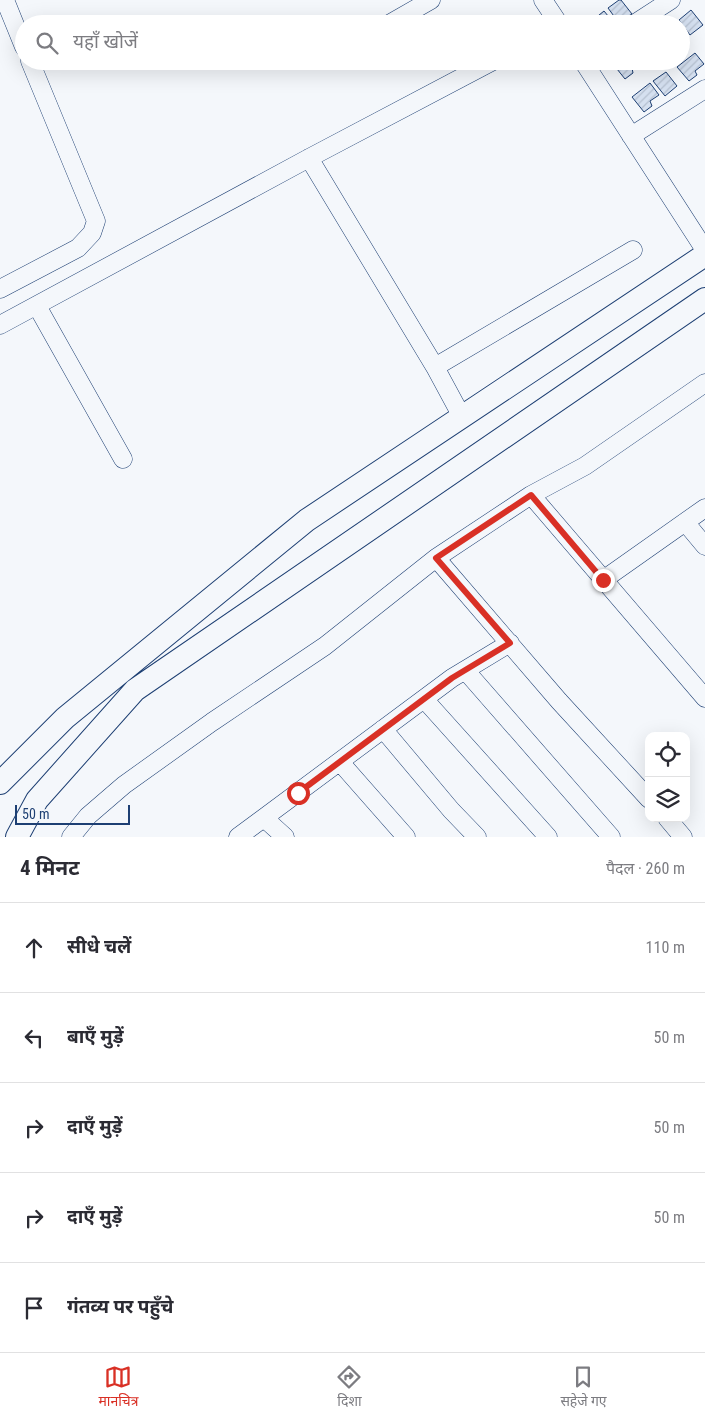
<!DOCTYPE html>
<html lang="hi">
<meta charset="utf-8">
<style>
body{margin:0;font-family:"Roboto Condensed","Noto Sans Devanagari",sans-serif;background:#f2f2f3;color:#2b2b33}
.controls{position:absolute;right:15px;bottom:15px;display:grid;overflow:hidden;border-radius:10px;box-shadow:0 5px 20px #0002}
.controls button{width:45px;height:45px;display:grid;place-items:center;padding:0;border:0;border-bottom:1px solid #e1e1e2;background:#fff;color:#2b2b33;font:25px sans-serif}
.scale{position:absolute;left:15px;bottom:12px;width:115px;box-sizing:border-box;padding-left:5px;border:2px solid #1d3f73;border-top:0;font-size:14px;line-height:18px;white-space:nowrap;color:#1d3f73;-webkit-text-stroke:4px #f4f7fb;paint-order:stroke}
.stop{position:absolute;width:15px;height:15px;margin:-11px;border:4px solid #d93025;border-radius:50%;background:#fff}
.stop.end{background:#d93025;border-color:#fff;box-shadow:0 1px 5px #0008}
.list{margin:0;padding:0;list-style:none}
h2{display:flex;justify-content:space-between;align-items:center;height:65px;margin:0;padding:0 20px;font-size:21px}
h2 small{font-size:16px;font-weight:400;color:#7c7c81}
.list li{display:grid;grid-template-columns:32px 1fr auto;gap:15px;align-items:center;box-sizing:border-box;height:90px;padding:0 20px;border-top:1px solid #e1e1e2}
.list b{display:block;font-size:19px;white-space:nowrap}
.list em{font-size:16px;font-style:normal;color:#7c7c81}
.icon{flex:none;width:28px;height:28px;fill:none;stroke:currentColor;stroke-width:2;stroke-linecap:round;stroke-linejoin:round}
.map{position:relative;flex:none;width:705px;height:837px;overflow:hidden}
.search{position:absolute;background:#fff;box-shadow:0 5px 20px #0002;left:15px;right:15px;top:15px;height:55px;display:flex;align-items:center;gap:12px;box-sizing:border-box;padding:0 18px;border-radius:28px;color:#7c7c81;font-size:19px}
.sheet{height:515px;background:#fff}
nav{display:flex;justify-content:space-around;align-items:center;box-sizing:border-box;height:70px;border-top:1px solid #e1e1e2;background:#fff;font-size:14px;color:#7c7c81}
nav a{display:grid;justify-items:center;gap:2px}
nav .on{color:#d93025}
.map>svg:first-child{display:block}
.building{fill:url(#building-hatch);stroke:#1d3f73}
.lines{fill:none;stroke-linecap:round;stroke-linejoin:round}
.minor-casing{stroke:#1d3f73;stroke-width:19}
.major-casing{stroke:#1d3f73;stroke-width:24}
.minor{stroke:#f4f7fb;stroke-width:18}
.major{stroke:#f4f7fb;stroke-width:22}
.route{stroke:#d93025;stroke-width:6}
</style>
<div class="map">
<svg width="705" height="837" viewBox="0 0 705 837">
<defs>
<pattern id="building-hatch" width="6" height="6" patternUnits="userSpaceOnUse" patternTransform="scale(1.25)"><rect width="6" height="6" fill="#d5e0f0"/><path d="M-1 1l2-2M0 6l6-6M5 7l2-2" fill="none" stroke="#b6c1d1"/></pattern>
</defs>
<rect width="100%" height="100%" fill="#f4f7fb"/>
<path class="building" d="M619,0H621L632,14L619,23L608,8Z
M691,10L703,25L690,35L679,20Z
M604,11L613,22L611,24H588Z
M695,53L704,64L695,71L697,75L689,81L677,67Z
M617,61H640L632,68L633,73L625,79L613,64Z
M666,72L677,86L665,96L653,81Z
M650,83L659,95L650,101L652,106L644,112L632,97Z"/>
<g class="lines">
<g class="minor-casing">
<path id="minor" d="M5,0L24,47
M543,0L559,24
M389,24L431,0
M634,24L671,0
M583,61L705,250
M631,136L705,89
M309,158L435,367L462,417
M0,289L78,248L92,233L96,221L30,61
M37,306L123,459
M0,325L309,158L493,61
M435,367L633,250
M531,495L705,698
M685,522L705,546
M436,558L559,701L649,799
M603,580L705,508
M465,670L611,837
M424,699L548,837
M383,729L451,810L477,837
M340,762L406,837
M264,818L285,837
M667,818L683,837
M71,837L88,816L124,785L212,722L325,646L436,558L531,495L585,466L705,383
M238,837L452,678L510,643"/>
</g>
<g class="major-casing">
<path id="major" d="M0,783L65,718L307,520L705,255
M17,837L37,800L135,690L705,299"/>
</g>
<use href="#minor" class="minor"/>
<use href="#major" class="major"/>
</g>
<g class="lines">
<path class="route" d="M298,793L452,678L510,643L436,558L531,495L603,580"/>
</g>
</svg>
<div class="controls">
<button><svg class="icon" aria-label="locate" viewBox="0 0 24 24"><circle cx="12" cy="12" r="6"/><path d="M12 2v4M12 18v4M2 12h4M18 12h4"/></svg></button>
<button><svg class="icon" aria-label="layers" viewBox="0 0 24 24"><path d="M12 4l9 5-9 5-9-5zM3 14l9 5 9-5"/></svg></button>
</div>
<div class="scale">50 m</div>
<div class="stop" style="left:298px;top:793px"></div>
<div class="stop end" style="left:603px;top:580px"></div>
<div class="search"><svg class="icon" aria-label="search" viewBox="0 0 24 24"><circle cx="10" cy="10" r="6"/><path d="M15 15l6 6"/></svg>यहाँ खोजें</div>
</div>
<section class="sheet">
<h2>4 मिनट<small>पैदल · 260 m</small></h2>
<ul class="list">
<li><svg class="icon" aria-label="ahead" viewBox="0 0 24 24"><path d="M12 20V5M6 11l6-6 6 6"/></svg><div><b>सीधे चलें</b></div><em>110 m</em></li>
<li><svg class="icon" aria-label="left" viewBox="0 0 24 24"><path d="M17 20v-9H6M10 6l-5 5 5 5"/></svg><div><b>बाएँ मुड़ें</b></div><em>50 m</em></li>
<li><svg class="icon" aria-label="right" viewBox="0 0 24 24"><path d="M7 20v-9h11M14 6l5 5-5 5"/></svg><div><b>दाएँ मुड़ें</b></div><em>50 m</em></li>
<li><svg class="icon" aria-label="right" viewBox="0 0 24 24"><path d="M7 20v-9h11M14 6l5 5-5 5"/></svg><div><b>दाएँ मुड़ें</b></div><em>50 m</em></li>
<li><svg class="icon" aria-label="arrive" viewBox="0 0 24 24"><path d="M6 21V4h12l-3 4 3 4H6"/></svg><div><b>गंतव्य पर पहुँचे</b></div></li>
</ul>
</section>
<nav>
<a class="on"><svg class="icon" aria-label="map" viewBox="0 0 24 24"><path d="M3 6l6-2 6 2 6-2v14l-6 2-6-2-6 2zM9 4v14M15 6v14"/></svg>मानचित्र</a>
<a><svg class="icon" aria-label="directions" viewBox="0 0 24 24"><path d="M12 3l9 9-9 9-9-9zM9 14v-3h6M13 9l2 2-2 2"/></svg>दिशा</a>
<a><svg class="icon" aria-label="saved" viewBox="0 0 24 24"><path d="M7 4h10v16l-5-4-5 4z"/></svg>सहेजे गए</a>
</nav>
